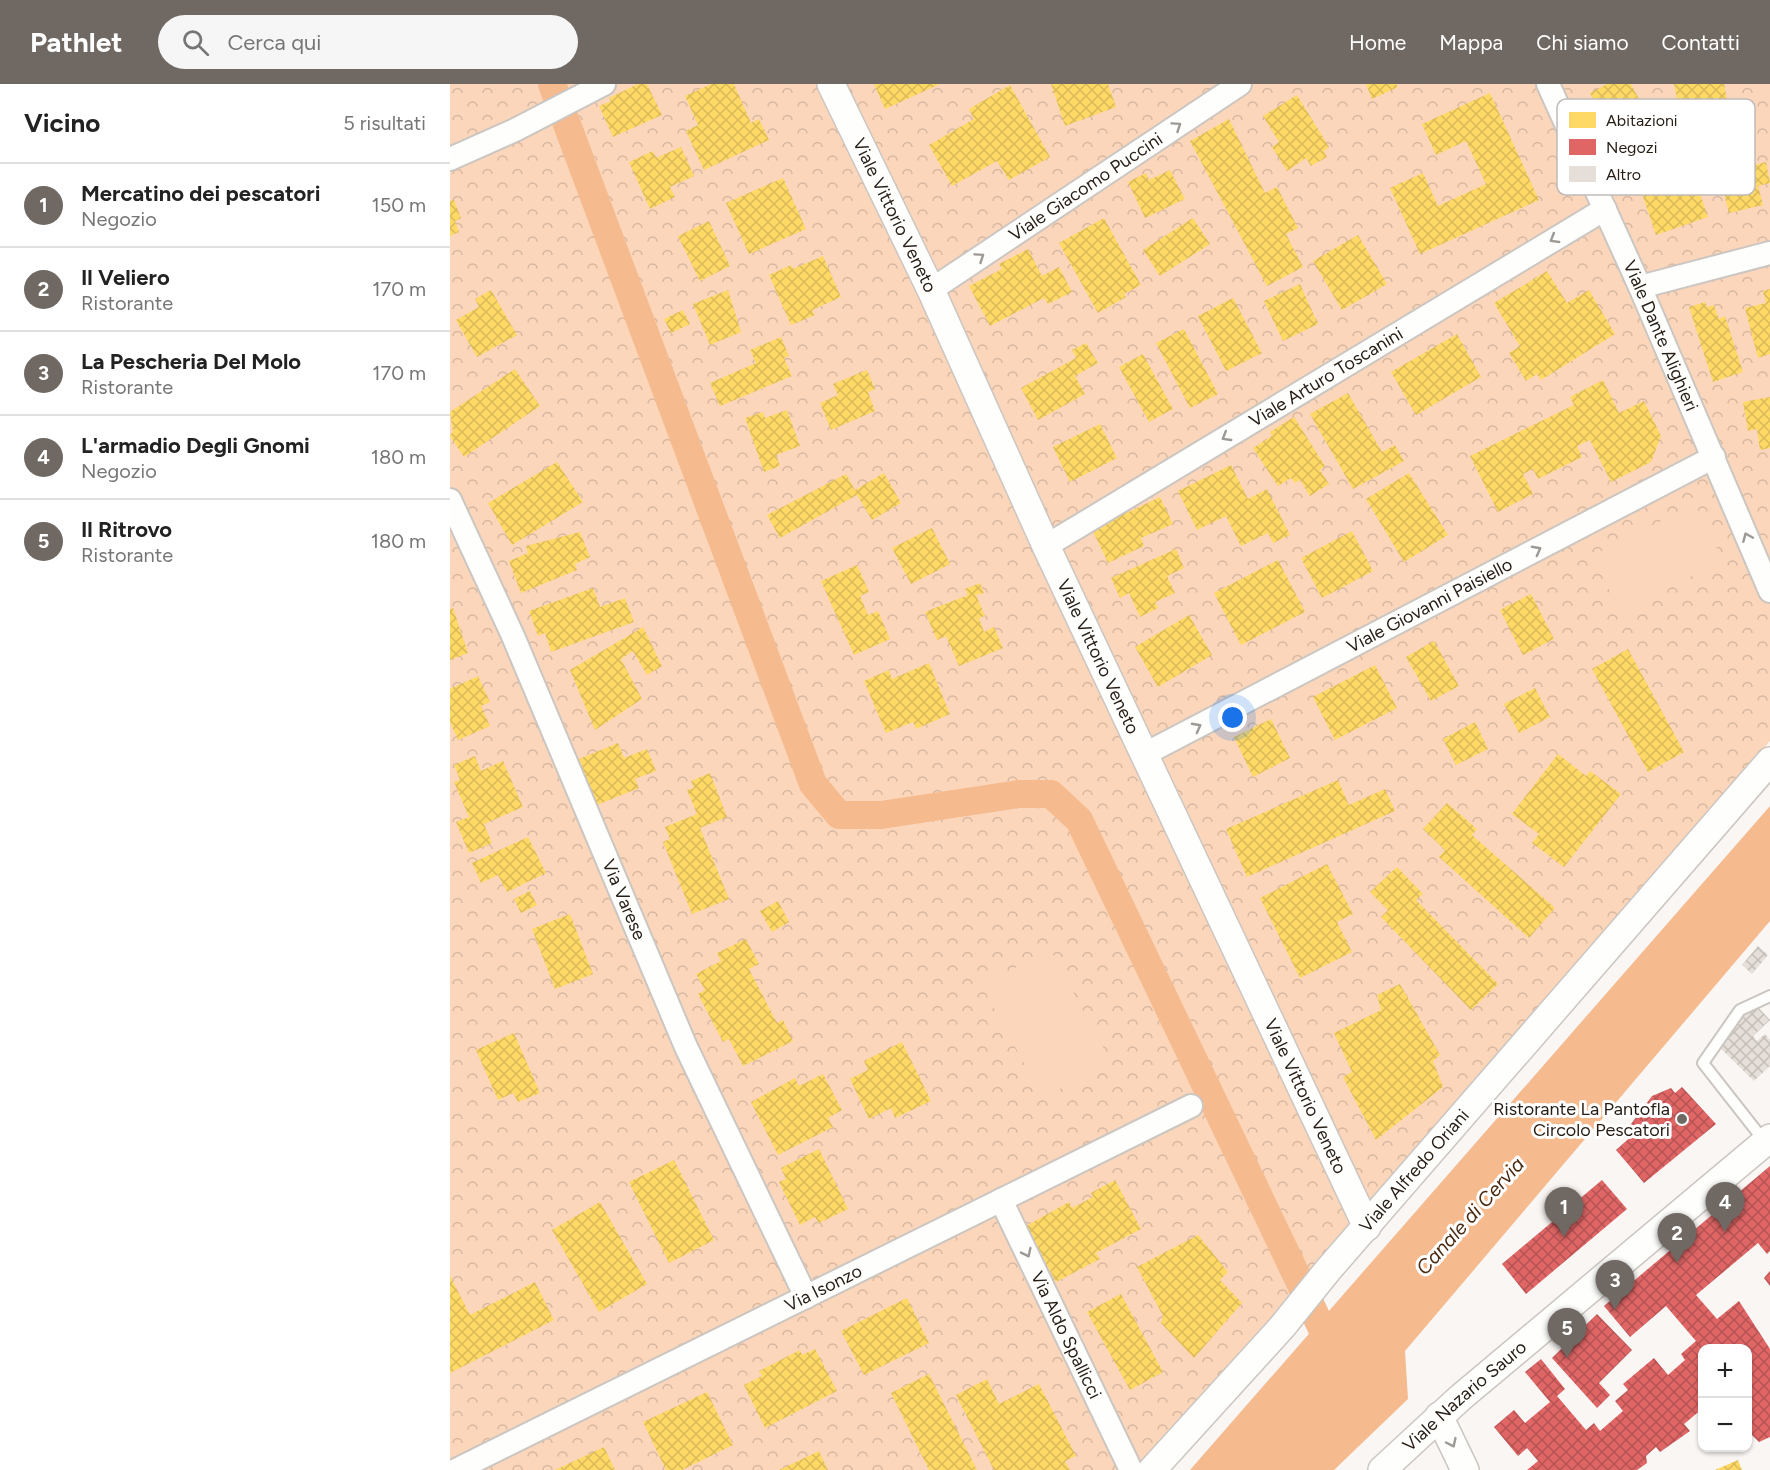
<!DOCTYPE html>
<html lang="it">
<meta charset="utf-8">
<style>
body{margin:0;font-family:Figtree,sans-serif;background:#f6f6f6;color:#222}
.controls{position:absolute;right:18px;bottom:18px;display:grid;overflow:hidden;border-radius:12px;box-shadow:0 2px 4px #0004}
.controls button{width:54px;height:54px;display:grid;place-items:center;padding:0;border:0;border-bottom:2px solid #e0e0e0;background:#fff;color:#222;font:30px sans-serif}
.you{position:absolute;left:783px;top:634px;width:21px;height:21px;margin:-15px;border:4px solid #fff;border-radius:50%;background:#1a73e8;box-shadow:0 0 0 9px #1a73e833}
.badge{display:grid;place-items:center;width:39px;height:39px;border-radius:50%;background:#706963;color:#fff;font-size:20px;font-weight:700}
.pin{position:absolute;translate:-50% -50px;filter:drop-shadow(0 2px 3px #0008)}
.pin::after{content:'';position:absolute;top:32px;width:21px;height:18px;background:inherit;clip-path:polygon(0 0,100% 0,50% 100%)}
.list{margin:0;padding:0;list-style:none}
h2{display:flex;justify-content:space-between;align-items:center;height:78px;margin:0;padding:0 24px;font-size:26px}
h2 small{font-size:20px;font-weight:400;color:#767676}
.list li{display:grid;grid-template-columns:39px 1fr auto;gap:18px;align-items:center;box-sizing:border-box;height:84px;padding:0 24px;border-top:2px solid #e0e0e0}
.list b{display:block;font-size:22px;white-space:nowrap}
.list p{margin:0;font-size:20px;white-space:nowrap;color:#767676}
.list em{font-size:20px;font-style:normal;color:#767676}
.icon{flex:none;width:33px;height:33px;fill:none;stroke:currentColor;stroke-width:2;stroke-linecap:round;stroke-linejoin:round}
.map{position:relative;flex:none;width:1320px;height:1386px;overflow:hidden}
header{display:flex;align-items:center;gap:36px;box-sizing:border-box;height:84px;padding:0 30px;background:#706963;color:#fff}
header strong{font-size:28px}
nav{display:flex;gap:33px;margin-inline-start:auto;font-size:21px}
.search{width:420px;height:54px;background:#f6f6f6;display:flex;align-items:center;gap:15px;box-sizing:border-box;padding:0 21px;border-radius:33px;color:#767676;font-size:22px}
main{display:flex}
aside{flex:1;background:#fff}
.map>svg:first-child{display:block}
.forest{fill:url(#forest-crowns)}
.pitch{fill:#fbd6bb}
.water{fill:#f5ba8e}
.homes{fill:url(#homes-cross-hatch)}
.shops{fill:url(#shops-cross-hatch)}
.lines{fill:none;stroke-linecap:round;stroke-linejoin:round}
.canal{stroke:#f5ba8e;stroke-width:28}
.building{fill:url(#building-cross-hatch)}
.service-casing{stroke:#ccc6c1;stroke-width:14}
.minor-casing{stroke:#ccc6c1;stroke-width:26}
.tertiary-casing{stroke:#ccc6c1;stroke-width:30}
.service{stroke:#fefefd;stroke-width:10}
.minor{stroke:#fefefd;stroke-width:22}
.tertiary{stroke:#fefefd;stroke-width:27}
.oneway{stroke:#9d9995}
.poi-dot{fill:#706963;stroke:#fff;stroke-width:2}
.labels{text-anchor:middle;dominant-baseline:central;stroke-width:6;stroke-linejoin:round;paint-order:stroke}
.street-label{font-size:18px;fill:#261d15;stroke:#fff}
.poi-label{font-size:18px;fill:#261d15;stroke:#fff;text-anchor:end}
.water-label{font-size:20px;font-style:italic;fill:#4b2b10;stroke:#fff}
.key{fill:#fff;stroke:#bebbb9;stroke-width:1.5}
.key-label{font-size:16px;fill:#261d15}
</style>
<header>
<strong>Pathlet</strong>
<div class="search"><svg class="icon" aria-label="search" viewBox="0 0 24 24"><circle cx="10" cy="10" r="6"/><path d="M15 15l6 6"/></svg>Cerca qui</div>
<nav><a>Home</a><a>Mappa</a><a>Chi siamo</a><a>Contatti</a></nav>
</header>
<main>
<aside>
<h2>Vicino<small>5 risultati</small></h2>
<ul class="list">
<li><span class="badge">1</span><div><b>Mercatino dei pescatori</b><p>Negozio</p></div><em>150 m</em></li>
<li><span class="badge">2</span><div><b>Il Veliero</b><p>Ristorante</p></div><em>170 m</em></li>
<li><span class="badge">3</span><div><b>La Pescheria Del Molo</b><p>Ristorante</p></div><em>170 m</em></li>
<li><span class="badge">4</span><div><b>L'armadio Degli Gnomi</b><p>Negozio</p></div><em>180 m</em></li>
<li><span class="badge">5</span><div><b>Il Ritrovo</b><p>Ristorante</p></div><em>180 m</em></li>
</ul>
</aside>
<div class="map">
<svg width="1320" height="1386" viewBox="0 0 1320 1386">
<defs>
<pattern id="forest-crowns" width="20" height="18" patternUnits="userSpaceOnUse" patternTransform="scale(1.5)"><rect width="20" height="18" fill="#fbd6bb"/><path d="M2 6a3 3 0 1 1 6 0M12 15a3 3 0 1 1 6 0" fill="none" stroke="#d7b7a0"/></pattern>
<pattern id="homes-cross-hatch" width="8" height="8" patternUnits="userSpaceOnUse" patternTransform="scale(1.5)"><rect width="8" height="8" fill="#ffd966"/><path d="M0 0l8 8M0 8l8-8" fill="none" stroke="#daba58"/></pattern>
<pattern id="shops-cross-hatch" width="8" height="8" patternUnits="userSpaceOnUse" patternTransform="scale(1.5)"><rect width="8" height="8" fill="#e06666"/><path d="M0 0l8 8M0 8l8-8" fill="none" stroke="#b55353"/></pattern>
<pattern id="building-cross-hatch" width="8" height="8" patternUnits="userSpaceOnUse" patternTransform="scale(1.5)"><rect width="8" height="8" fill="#e5ded9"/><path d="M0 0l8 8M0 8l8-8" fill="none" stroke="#c4beb9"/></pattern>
</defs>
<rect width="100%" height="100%" fill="#f9f6f4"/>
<path class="forest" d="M0,0H1320V657L692,1386H0Z"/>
<path class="pitch" d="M1245,420L1273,476L1171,528L1142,472Z
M600,865L661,978L593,1014L532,902Z"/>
<path class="water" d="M1320,722V837L955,1267L958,1315L884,1386H740Z"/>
<path class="homes" d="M188,0H197L212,31L163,53L149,22L161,17L159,14Z
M261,0H284L301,39L309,35L319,56L254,86L236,47L248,41L235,12Z
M424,0H490L435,25Z
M601,0H658L666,23L615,42Z
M916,0H946L948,3L922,15Z
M1157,0H1181L1196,28L1160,47L1140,9Z
M1224,0H1274L1278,19L1253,24L1258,45L1234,50Z
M560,1L600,73L559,96L547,77L502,102L479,61L524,35L519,25Z
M1040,9L1089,116L970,170L940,104L973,89L988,122L1036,100L1016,57L986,71L972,40Z
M847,11L879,63L874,67L877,73L861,82L856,74L837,87L822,63L829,58L813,32Z
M779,35L815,109L827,103L848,144L836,150L853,183L817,202L740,57Z
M231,63L244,92L220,103L225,113L200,125L179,78L203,67L206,74Z
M1271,63L1278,88L1316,78L1320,99L1308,102L1313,121L1279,129L1270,93L1257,96L1251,68Z
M1219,72L1221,78L1237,72L1258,133L1206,151L1187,95L1200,90L1196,80Z
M720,86L735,115L695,134L678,98L696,89L699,96Z
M333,94L356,145L299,170L276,119Z
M4,116L11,134L5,137L9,148L0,152V117Z
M654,134L691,201L674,210L676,213L648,229L609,159Z
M743,134L760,160L710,192L693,166Z
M259,137L280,182L250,197L228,152Z
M908,151L937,200L892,226L863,177Z
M578,165L592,192L609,183L622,208L598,220L594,214L540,242L519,202L552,185L549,180Z
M373,172L391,213L362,226L365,231L341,241L319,191L341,181L343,185Z
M1097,187L1117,219L1139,206L1165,250L1091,296L1087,290L1076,297L1059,269L1070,262L1044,219Z
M850,200L868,240L833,257L814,217Z
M1320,205V270L1308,274L1295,224L1316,219L1313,207Z
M41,206L67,251L27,273L6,236L29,223L25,215Z
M278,206L291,248L260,261L243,220Z
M783,214L812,269L776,287L748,232Z
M1255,218L1257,223L1264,221L1269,235L1275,232L1293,288L1263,298L1239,223Z
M233,226L240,240L221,249L214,235Z
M734,245L768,310L740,324L706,259Z
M1007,250L1031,293L966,331L941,288Z
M331,253L339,272L334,274L342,292L270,322L260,299L306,279L300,266Z
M636,259L648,279L625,292L635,310L588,336L571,304L626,274L622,266Z
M693,270L723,325L699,338L669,283Z
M65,285L90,322L14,373L0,352L3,347L0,328Z
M417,286L425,305L418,308L425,327L381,346L370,319L388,311L383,300Z
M1153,296L1169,329L1194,317L1211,352L1201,378L1161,398L1140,356L1127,362L1132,373L1088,395L1083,385L1073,390L1083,410L1048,428L1020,372L1124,321L1120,313Z
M898,309L932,368L945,361L954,377L903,405L860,330Z
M1320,313V364L1310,366L1307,345L1298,347L1293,318Z
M337,326L350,362L326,371L330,382L314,388L295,334L313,328L315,334Z
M844,333L875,382L870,386L879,400L860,412L850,396L845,399L841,394L828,402L803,364L822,352L820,348Z
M650,340L667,374L620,398L603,363Z
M107,378L133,418L62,461L38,419Z
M781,381L798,415L817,405L840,451L823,459L818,449L791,462L776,432L747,446L728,407Z
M434,389L451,419L422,436L407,411L330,454L317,431L396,390L405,406Z
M959,389L998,451L954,478L916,415Z
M710,413L723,440L691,454L694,462L658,479L639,439L676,422L679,428Z
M482,444L500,480L461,500L442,464Z
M902,447L923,487L872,514L851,474Z
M130,448L140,473L125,480L127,486L71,509L59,477L78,469L76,462Z
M726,465L734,484L717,492L725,509L705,518L708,524L690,533L679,509L670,514L661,494Z
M828,476L855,528L791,561L764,509Z
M407,481L419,508L410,512L418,531L428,527L440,555L404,571L371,497Z
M530,499L534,509L526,511L535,532L529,534L534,548L544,543L553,564L509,582L496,552L487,556L475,528L518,511L515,505Z
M143,504L150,523L175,514L184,538L101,568L95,549L88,552L79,527Z
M1081,510L1104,555L1073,571L1050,526Z
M3,524L18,569L0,576V525Z
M739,531L762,571L708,603L685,563Z
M193,543L212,582L197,591L183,567L171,575L192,615L145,646L120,586Z
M984,557L1009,602L981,617L956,573Z
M1178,565L1234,668L1198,688L1142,585Z
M479,579L500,630L466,645L463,638L436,649L414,597L439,586L442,595Z
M925,581L947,624L885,656L863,613Z
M28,592L40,618L31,622L40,642L8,656L0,638V605Z
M1085,604L1100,633L1069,649L1054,620Z
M821,635L840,674L803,693L784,653Z
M1025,638L1038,665L1006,681L993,655Z
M168,659L174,674L197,665L206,687L185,695L189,704L147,721L129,675Z
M1108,670L1136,692L1140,687L1171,710L1114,783L1082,759L1089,750L1062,730Z
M25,672L31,687L53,677L73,723L34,740L42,759L19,769L6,738L19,733L4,698L10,696L4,681Z
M260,689L277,733L250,744L279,815L242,830L213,758L220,755L215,743L247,730L237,706L244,704L241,697Z
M888,696L899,721L935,705L945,727L797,793L776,745Z
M997,719L1027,745L1022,751L1105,824L1079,854L989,773L995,766L973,745Z
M78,753L96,789L57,808L48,791L31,799L22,779Z
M877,780L903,830L887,838L902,868L850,894L810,814Z
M947,783L973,810L966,816L1048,900L1021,926L931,833L938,826L920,808Z
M80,807L87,821L71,829L64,815Z
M328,817L339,838L322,848L310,827Z
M120,830L143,890L105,905L82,845Z
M296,855L309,880L299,885L327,939L333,936L343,957L293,982L279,955L273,958L248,910L255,906L246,890L271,877L267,869Z
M950,900L990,971L983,977L993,1003L926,1056L893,993L902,988L884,949L931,926L927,911Z
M64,949L90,1009L68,1018L63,1009L48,1016L26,966Z
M452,958L481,1017L445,1034L441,1024L419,1035L400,995L418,986L414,977Z
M373,990L392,1026L378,1034L383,1043L328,1071L301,1018L345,994L349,1002Z
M369,1065L398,1125L369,1139L365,1133L350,1141L329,1098L336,1095L331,1084Z
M224,1076L264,1156L219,1179L179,1098Z
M665,1096L691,1145L646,1169L650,1175L606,1198L576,1142L619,1118L622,1124L643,1113L641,1109Z
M150,1118L197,1200L149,1228L102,1146Z
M748,1151L778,1188L770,1196L792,1219L744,1274L711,1239L713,1232L687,1183Z
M0,1192L20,1231L85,1198L104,1236L0,1289Z
M671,1210L713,1288L680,1306L637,1228Z
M457,1214L479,1259L414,1291L391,1247Z
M365,1265L387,1307L315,1344L294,1301L312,1292L309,1287L350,1266L352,1271Z
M479,1290L527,1386H479L441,1309Z
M537,1295L549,1320L589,1300L626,1372L615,1377L620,1386H544L506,1311Z
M257,1308L283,1361L232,1386H216L193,1338Z
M154,1363L165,1386H105Z
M369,1367L378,1386H329Z
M1288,1376L1292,1386H1265Z"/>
<path class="shops" d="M1232,1003L1266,1040L1194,1099L1166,1066L1184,1050L1178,1044L1202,1012L1221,1004L1225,1009Z
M1320,1082V1167L1317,1170L1308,1159L1246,1211L1267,1235L1289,1217L1320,1265V1353L1309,1358L1298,1347V1264H1252V1325L1234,1340L1240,1347L1210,1368L1206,1363L1196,1372L1197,1379L1187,1386H1077L1088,1377L1077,1364L1068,1372L1044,1343L1064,1326L1075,1339L1100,1318L1075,1288L1091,1275L1115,1305L1107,1312L1136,1346L1144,1339L1150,1347L1173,1327L1165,1317L1178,1306L1173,1300L1204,1274L1218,1291L1235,1276L1231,1270L1246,1257L1216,1222L1180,1253L1154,1222Z
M1152,1096L1177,1125L1076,1210L1052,1180Z
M1320,1187V1202L1314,1194Z
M1147,1230L1182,1266L1149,1299L1160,1311L1147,1324L1102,1274Z"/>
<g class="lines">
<path class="canal" d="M102,0L363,700L389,731H431L569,710H601L629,736L885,1272"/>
</g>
<path class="building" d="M1308,862L1318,871L1302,890L1292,881Z
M1305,920L1320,936L1303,952L1307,957L1315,950L1320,956V982L1304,997L1264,958Z"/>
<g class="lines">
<g class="service-casing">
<path id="service" d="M1315,1058L1253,979L1290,926L1320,912"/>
</g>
<g class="minor-casing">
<g id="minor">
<path id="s1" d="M1098,0L1190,203L1320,507"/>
<path d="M0,75L65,46L154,0"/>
<path d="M1190,203L1320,169"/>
<path id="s2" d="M481,206L790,0"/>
<path id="s3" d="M0,416L63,552L236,963L356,1213"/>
<path id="s4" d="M596,462L1155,125"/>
<path id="s5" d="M695,670L1264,373"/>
<path id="s6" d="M551,1116L681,1386"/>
<path id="s7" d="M6,1386L741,1022"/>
</g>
</g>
<g class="tertiary-casing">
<g id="tertiary">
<path id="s8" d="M381,0L481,206L596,462L917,1143"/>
<path d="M989,1332L1015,1386"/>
<path id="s9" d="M702,1386L832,1243L878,1186L1320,677"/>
<path id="s10" d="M932,1386L1010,1314L1320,1054"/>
</g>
</g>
<use href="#service" class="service"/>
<use href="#minor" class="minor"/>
<use href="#tertiary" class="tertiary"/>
</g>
<defs><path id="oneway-chevron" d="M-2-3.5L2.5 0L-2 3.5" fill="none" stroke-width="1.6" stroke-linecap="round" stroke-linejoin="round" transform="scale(1.5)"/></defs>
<g class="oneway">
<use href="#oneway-chevron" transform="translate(727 42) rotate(-34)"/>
<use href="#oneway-chevron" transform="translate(1104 155) rotate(149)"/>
<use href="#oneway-chevron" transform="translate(530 173) rotate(-34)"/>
<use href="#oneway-chevron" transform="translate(776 353) rotate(149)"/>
<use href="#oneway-chevron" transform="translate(1297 453) rotate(-113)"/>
<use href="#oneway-chevron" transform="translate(1087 466) rotate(-28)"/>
<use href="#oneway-chevron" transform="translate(747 643) rotate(-28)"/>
<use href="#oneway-chevron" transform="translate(577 1169) rotate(64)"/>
<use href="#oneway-chevron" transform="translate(1002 1359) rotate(65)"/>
</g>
<circle class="poi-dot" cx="1232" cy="1035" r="6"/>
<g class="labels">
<g class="street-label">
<text stroke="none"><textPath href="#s2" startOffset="186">Viale Giacomo Puccini</textPath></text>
<text stroke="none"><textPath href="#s8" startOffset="146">Viale Vittorio Veneto</textPath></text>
<text stroke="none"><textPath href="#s1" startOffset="276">Viale Dante Alighieri</textPath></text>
<text stroke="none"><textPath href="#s4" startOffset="327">Viale Arturo Toscanini</textPath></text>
<text stroke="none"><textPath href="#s5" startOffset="321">Viale Giovanni Paisiello</textPath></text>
<text stroke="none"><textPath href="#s8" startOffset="632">Viale Vittorio Veneto</textPath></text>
<text stroke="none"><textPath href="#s3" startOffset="436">Via Varese</textPath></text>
<text stroke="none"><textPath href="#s8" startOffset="1118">Viale Vittorio Veneto</textPath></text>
<text stroke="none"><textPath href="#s9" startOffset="398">Viale Alfredo Oriani</textPath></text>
<text stroke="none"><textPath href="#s7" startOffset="410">Via Isonzo</textPath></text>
<text stroke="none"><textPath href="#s6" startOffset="150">Via Aldo Spallicci</textPath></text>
<text stroke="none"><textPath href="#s10" startOffset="111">Viale Nazario Sauro</textPath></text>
</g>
<g class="poi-label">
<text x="1220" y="1025">Ristorante La Pantofla<tspan x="1220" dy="21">Circolo Pescatori</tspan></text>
</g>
<g class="water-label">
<text transform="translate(1020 1132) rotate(-48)">Canale di Cervia</text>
</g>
</g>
<rect x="1107" y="15" width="198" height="96" rx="9" class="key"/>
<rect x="1119" y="28" width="27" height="16" fill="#ffd966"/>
<rect x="1119" y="55" width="27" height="16" fill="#e06666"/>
<rect x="1119" y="82" width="27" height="16" fill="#e5ded9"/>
<g class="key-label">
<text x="1156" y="42">Abitazioni</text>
<text x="1156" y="69">Negozi</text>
<text x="1156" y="96">Altro</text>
</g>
</svg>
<div class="controls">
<button>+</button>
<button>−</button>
</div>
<div class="you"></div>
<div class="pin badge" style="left:1114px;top:1153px">1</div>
<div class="pin badge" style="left:1227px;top:1179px">2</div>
<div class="pin badge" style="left:1165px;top:1226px">3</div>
<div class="pin badge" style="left:1275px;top:1148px">4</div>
<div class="pin badge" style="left:1117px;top:1274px">5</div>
</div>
</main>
